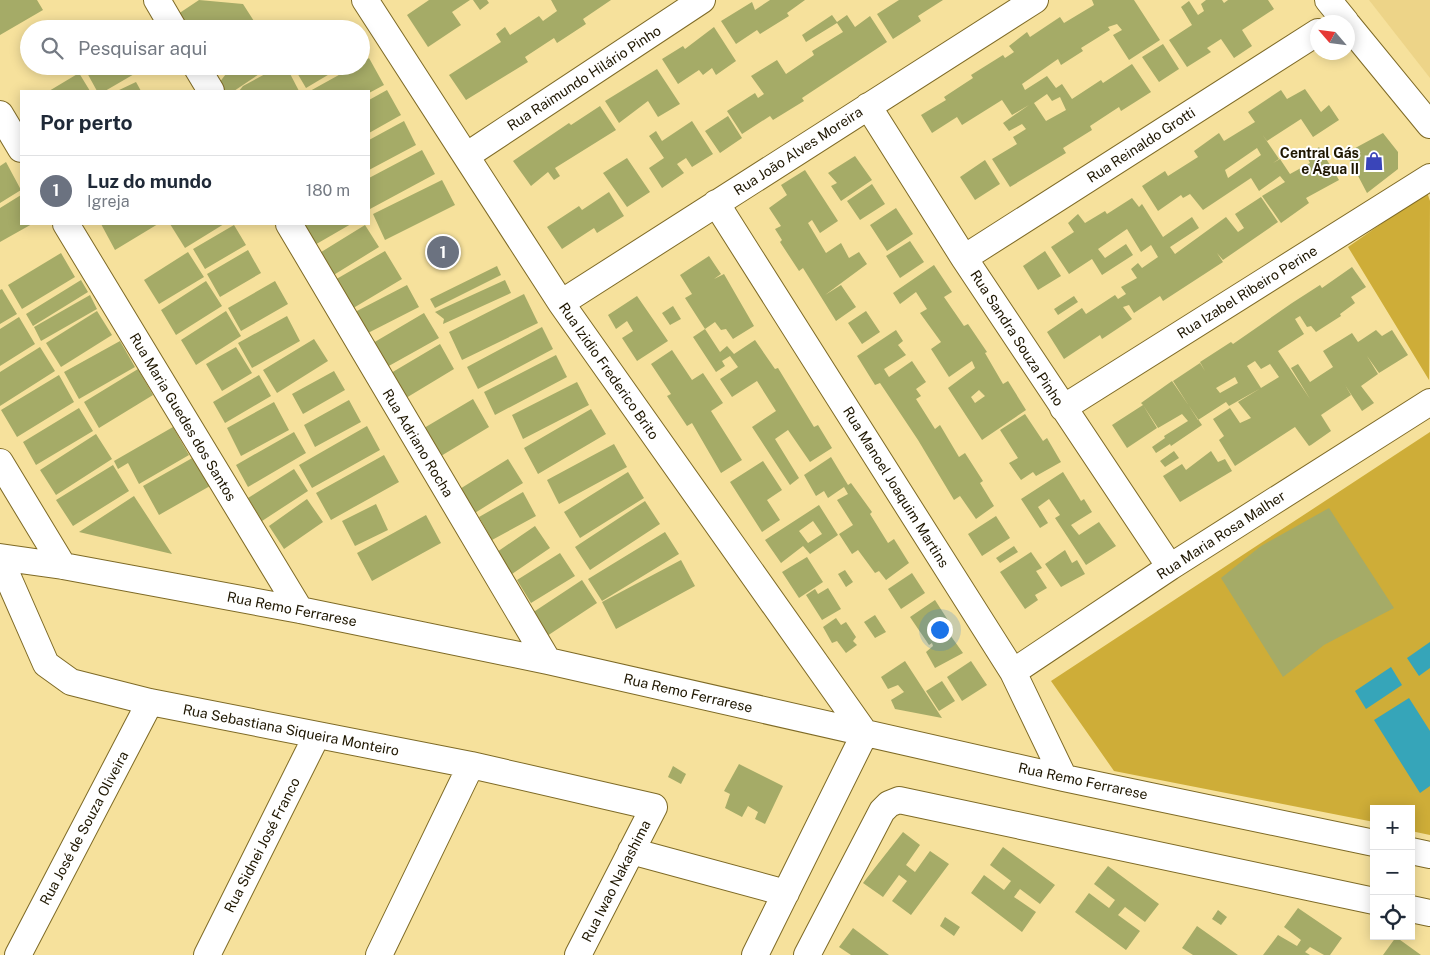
<!DOCTYPE html>
<html lang="pt">
<meta charset="utf-8">
<style>
body{margin:0;font-family:"Public Sans",sans-serif;background:#f2f2f3;color:#1f2937}
.controls{position:absolute;right:15px;bottom:15px;display:grid;overflow:hidden;border-radius:0px;box-shadow:0 2px 12px #0003}
.controls button{width:45px;height:45px;display:grid;place-items:center;padding:0;border:0;border-bottom:1px solid #e0e1e3;background:#fff;color:#1f2937;font:25px sans-serif}
.compass{position:absolute;left:1310px;top:15px;width:45px;height:45px;border-radius:50%;background:#fff;box-shadow:0 2px 12px #0003;rotate:298deg}
.you{position:absolute;left:939px;top:629px;width:18px;height:18px;margin:-12px;border:4px solid #fff;border-radius:50%;background:#1a73e8;box-shadow:0 0 0 8px #1a73e833}
.badge{display:grid;place-items:center;width:32px;height:32px;border-radius:50%;background:#3a45b9;color:#fff;font-size:16px;font-weight:700}
.pin{position:absolute;translate:-50% -50%;border:2px solid #fff;box-shadow:0 1px 5px #0006}
.list{margin:0;padding:0;list-style:none}
h2{display:flex;justify-content:space-between;align-items:center;height:65px;margin:0;padding:0 20px;font-size:21px}
h2 small{font-size:16px;font-weight:400;color:#747a83}
.list li{display:grid;grid-template-columns:32px 1fr auto;gap:15px;align-items:center;box-sizing:border-box;height:70px;padding:0 20px;border-top:1px solid #e0e1e3}
.list b{display:block;font-size:19px;white-space:nowrap}
.list p{margin:0;font-size:16px;white-space:nowrap;color:#747a83}
.list em{font-size:16px;font-style:normal;color:#747a83}
.icon{flex:none;width:28px;height:28px;fill:none;stroke:currentColor;stroke-width:2;stroke-linecap:round;stroke-linejoin:round}
.map{position:relative;flex:none;width:1430px;height:955px;overflow:hidden}
.search{position:absolute;background:#fff;box-shadow:0 2px 12px #0003;left:20px;top:20px;width:350px;height:55px;display:flex;align-items:center;gap:12px;box-sizing:border-box;padding:0 18px;border-radius:28px;color:#747a83;font-size:19px}
.panel{position:absolute;background:#fff;box-shadow:0 2px 12px #0003;left:20px;top:90px;width:350px;height:135px;border-radius:0px}
.map>svg:first-child{display:block}
.built{fill:#edd488}
.green{fill:#cead38}
.water{fill:#36a5b9}
.building{fill:#a5ab67;fill-rule:evenodd}
.lines{fill:none;stroke-linecap:round;stroke-linejoin:round}
.minor-casing{stroke:#7e6a26;stroke-width:28}
.minor{stroke:#fff;stroke-width:26}
.labels{text-anchor:middle;dominant-baseline:central;stroke-width:4;stroke-linejoin:round;paint-order:stroke}
.street-label{font-size:14px;fill:#1e1600;stroke:#fff}
.poi-label{font-size:14px;font-weight:bold;fill:#1e1600;stroke:#fff;text-anchor:end}
</style>
<div class="map">
<svg width="1430" height="955" viewBox="0 0 1430 955">
<rect width="100%" height="100%" fill="#f6e19c"/>
<path class="built" d="M1369,0H1430V78Z"/>
<path class="green" d="M1427,192L1430,201L1429,380L1348,247Z
M1430,432V835L1411,831V809H1374V822L1114,771L1051,681Z"/>
<path class="water" d="M1430,642V668L1419,676L1407,658Z
M1391,667L1402,685L1366,709L1355,691Z
M1409,698L1430,731V786L1420,793L1374,720Z"/>
<path class="building" d="M0,0H37L43,10L0,35Z
M199,0L243,4L259,29H188L178,14Z
M429,0H470L452,12L461,25L428,47L407,15Z
M473,0H487L489,3L480,10Z
M551,0H611L583,19L586,24L557,43L554,38L525,57L528,62L466,100L449,75L501,42L496,34L505,27L510,35L539,16L543,21L557,11Z
M770,0H805L787,13L789,16L760,34L757,30L736,44L721,21L752,2L755,10Z
M899,0H943L918,16L921,21L893,39L877,14Z
M1092,0H1134L1160,40L1129,60L1113,35L1122,30L1117,24L1108,27L1110,30L1081,48L1083,51L1061,65L1058,59L1022,84L1025,90L1047,76L1056,88L1062,84L1072,99L1101,80L1103,83L1132,64L1151,92L1121,111L1119,107L1090,126L1092,130L1063,148L1066,153L1010,187L992,159L1017,144L1013,137L1026,129L1022,124L1009,131L1003,123L1029,105L1012,115L1002,100L962,125L957,117L932,133L921,115L946,100L944,97L973,78L971,75L1003,55L1005,58L1014,52L1009,46L1027,32L1030,37L1060,17L1064,23L1094,5ZM1047,94L1052,101L1060,97L1066,110L1046,121L1034,103Z
M1206,0H1222L1224,3L1228,0H1268L1274,9L1242,30L1252,46L1234,58L1221,39L1207,48L1211,52L1187,67L1169,40L1192,25L1181,7L1189,1L1198,15L1204,11L1201,4Z
M832,15L837,22L847,15L855,27L870,16L887,42L802,98L804,101L773,120L770,116L742,134L727,111L755,93L758,98L764,94L751,76L777,60L786,74L814,55L812,51L843,32L837,23L806,42L802,35Z
M714,27L736,61L716,75L712,68L703,75L699,70L678,84L662,59L683,46L685,49Z
M1163,44L1179,69L1159,82L1142,57Z
M369,58L384,85L369,93V91H310L355,66H361V63Z
M94,66H148L105,91H97L86,71Z
M232,66H271L234,91H225L219,83Z
M280,66H286L299,91H239L243,86Z
M293,66H343L306,88Z
M657,69L680,104L658,117L648,101L619,123L605,101Z
M79,73L90,91H49Z
M136,82L141,91H117Z
M1305,89L1321,112L1329,105L1339,120L1313,137L1301,119L1267,141L1262,134L1279,159L1273,163L1280,159L1290,174L1310,163L1307,157L1319,147L1339,180L1306,198L1309,203L1281,223L1262,196L1285,182L1280,176L1259,191L1251,178L1203,210L1190,194L1183,198L1181,195L1158,211L1142,186L1165,171L1168,176L1198,157L1194,151L1219,133L1224,141L1255,122L1248,112L1281,90L1287,99ZM1257,148L1261,155L1228,178L1225,170Z
M387,90L401,115L369,133V100Z
M600,106L616,130L555,168L560,176L554,180L548,172L531,186L513,161L569,123L571,125Z
M728,116L742,138L720,153L705,131Z
M404,121L416,145L369,170V140Z
M692,121L713,154L692,167L686,158L677,164L684,173L662,188L649,168L664,158L649,136L656,131L662,141Z
M1383,133L1398,152V169L1367,193L1346,153Z
M422,150L435,174L370,209L369,178Z
M855,156L872,180L841,201L831,186L837,183L828,173Z
M627,158L650,192L627,207L603,173Z
M985,160L1000,184L975,200L960,177Z
M6,162L21,190L0,203V166Z
M805,170L838,221L820,233L812,220L808,223L826,253L841,243L849,258L859,252L867,264L825,295L841,285L856,307L836,321L803,268L799,271L780,242L782,240L775,229L781,226L769,208L787,195L781,185Z
M442,180L455,205L385,240L373,214Z
M872,184L885,204L860,220L847,201Z
M609,192L624,216L597,233L594,228L562,249L547,227L579,206L582,210Z
M21,195V224H32L0,242V208Z
M1261,197L1278,222L1223,260L1217,253L1223,262L1163,301L1160,296L1134,313L1129,305L1123,307L1132,319L1102,339L1100,335L1064,359L1047,332L1082,308L1086,314L1115,295L1118,299L1126,294L1121,287L1137,278L1131,269L1138,263L1142,268L1158,257L1151,245L1141,252L1127,229L1098,249L1105,258L1126,244L1133,255L1102,275L1092,259L1069,274L1051,247L1074,232L1068,223L1078,214L1085,223L1105,211L1107,214L1132,198L1139,207L1142,204L1163,237L1192,217L1199,228L1170,247L1175,254L1226,217L1238,232L1244,228L1235,214Z
M896,208L913,234L887,251L870,225Z
M101,224H158L115,250Z
M170,224H224L185,248Z
M306,224H351L313,246L302,226Z
M234,225L246,245L205,269L193,249Z
M365,225L379,247L332,276L318,254Z
M910,241L924,262L900,278L886,256Z
M248,250L261,273L220,297L207,274Z
M385,251L402,279L350,310L333,281Z
M1045,251L1061,276L1038,290L1023,266Z
M188,252L204,277L159,304L144,280Z
M61,253L75,277L22,309L8,285Z
M709,256L721,274L714,279L724,274L754,326L733,339L726,329L721,330L715,322L705,329L685,298L692,294L680,275Z
M934,265L952,292L944,297L964,326L968,324L987,352L985,353L1003,384L1008,381L1026,410L982,440L948,388L975,368L972,361L949,377L931,349L941,342L920,313L927,309L916,292L900,304L893,293ZM979,390L985,396L975,403L971,397Z
M497,266L501,275L435,308L430,299Z
M1352,267L1366,287L1351,297L1355,303L1340,314L1341,316L1316,332L1311,326L1307,327L1300,316L1295,319L1304,334L1278,351L1290,369L1281,375L1290,369L1310,399L1291,368L1298,364L1310,382L1333,367L1323,351L1352,333L1358,342L1376,330L1382,336L1392,330L1408,355L1379,373L1367,356L1378,374L1361,386L1374,403L1362,411L1345,385L1351,395L1321,415L1331,431L1311,445L1309,446L1295,427L1235,466L1219,440L1224,436L1213,419L1230,408L1240,423L1251,418L1238,402L1279,377L1270,364L1261,369L1255,361L1247,366L1261,388L1229,406L1226,402L1198,420L1173,381L1200,363L1205,371L1200,362L1231,342L1233,344L1292,303L1320,285L1322,288ZM1235,377L1238,383L1220,393L1216,388Z
M81,280L88,292L33,326L26,314Z
M505,280L511,293L443,324L444,319L435,312Z
M206,281L222,306L176,335L161,310Z
M275,281L288,304L241,331L228,308Z
M407,285L419,307L366,334L355,312Z
M2,289L17,314L0,324V290Z
M524,294L538,323L462,360L449,332Z
M90,295L97,309L41,341L34,327Z
M637,296L668,341L637,361L622,338L633,331L627,321L616,329L608,315Z
M1074,296L1078,302L1058,315L1054,309Z
M673,306L681,319L670,325L662,313Z
M97,311L112,335L61,367L46,343Z
M226,311L241,336L196,365L181,340Z
M866,311L880,332L862,344L848,323Z
M424,313L439,338L387,367L373,343Z
M287,316L300,341L252,368L238,343Z
M19,317L35,344L0,366V329Z
M542,327L553,349L478,389L467,367Z
M705,329L720,352L727,346L734,354L755,340L775,369L778,368L814,427L818,425L832,448L810,462L788,430L775,439L799,478L790,485L752,427L776,411L757,381L732,397L720,379L738,367L730,356L722,361L725,366L716,372L693,337Z
M896,330L903,341L898,345L906,355L884,369L889,377L912,361L926,382L916,389L921,396L916,399L935,429L940,425L959,457L965,453L983,481L980,483L994,506L976,519L960,496L954,500L918,440L880,383L875,385L857,356Z
M314,339L328,361L277,393L263,370Z
M120,341L135,367L79,399L64,372Z
M440,344L454,369L406,398L391,373Z
M40,347L55,371L0,406V372Z
M236,347L252,373L222,391L206,364Z
M672,350L692,380L703,373L723,403L711,411L742,460L721,473L692,423L687,426L667,396L671,394L651,364Z
M556,355L567,377L495,415L484,392Z
M138,369L153,395L99,428L84,402Z
M334,371L345,390L303,414L292,394Z
M59,375L74,402L17,437L1,410Z
M259,375L271,396L225,423L213,402Z
M1172,381L1202,425L1171,446L1170,444L1156,453L1152,447L1165,438L1164,436L1188,421L1182,414L1158,428L1143,405L1157,428L1127,448L1112,425L1143,405L1141,403Z
M577,382L589,405L523,439L512,415Z
M473,399L489,427L436,459L419,431Z
M349,400L361,422L315,447L304,425Z
M274,402L289,430L241,456L227,428Z
M79,408L93,431L36,465L23,442Z
M591,409L606,434L538,474L524,448Z
M1025,414L1043,441L1047,438L1061,462L1036,476L1033,472L1021,480L1009,463L1018,458L1000,430Z
M367,426L380,450L312,488L299,465Z
M173,427L189,455L139,484L128,463L118,469L114,461Z
M294,432L306,453L248,487L236,465Z
M96,434L112,459L56,495L40,470Z
M614,444L627,467L559,504L547,480Z
M1174,451L1179,458L1165,467L1160,461Z
M1211,451L1218,462L1225,459L1232,471L1180,502L1163,476L1182,464L1186,470Z
M384,455L399,482L331,520L316,493Z
M194,457L210,486L159,515L143,486Z
M831,457L848,485L851,483L872,512L870,514L888,543L894,539L909,563L886,580L879,571L875,573L858,550L852,554L839,534L853,525L837,500L848,494L844,487L828,498L824,491L816,496L804,475Z
M508,459L523,483L470,516L455,492Z
M763,461L782,490L767,500L780,520L762,532L730,482Z
M113,465L129,491L73,526L56,500Z
M294,469L308,491L262,521L248,498Z
M628,472L644,498L580,538L564,512Z
M1063,472L1081,501L1084,499L1092,512L1071,525L1079,535L1099,522L1116,546L1086,565L1055,518L1060,515L1049,499L1038,507L1048,523L1040,528L1021,499Z
M523,492L536,516L492,540L479,517Z
M134,496L172,554L79,532Z
M307,499L323,522L284,549L269,526Z
M645,501L660,524L590,570L575,547Z
M376,504L388,530L355,546L342,521Z
M819,505L838,535L810,554L803,546L781,563L765,540ZM813,521L822,534L808,543L799,531Z
M1329,508L1394,608L1324,645L1283,677L1221,578L1261,546Z
M426,515L441,543L372,581L357,553Z
M996,516L1010,538L982,556L968,534Z
M535,526L550,548L512,574L497,552Z
M665,532L679,554L602,601L588,579Z
M1014,546L1018,552L1000,563L996,558Z
M1065,550L1072,563L1077,560L1085,574L1061,587L1045,564Z
M1031,552L1042,568L1036,571L1047,588L1035,595L1038,600L1025,609L1000,572Z
M560,553L575,576L531,603L517,580Z
M807,557L823,582L799,598L782,572Z
M681,560L695,586L616,629L602,602Z
M845,570L853,582L846,587L838,574Z
M912,573L925,593L901,609L888,589Z
M582,580L597,603L544,638L529,615Z
M828,588L841,609L822,620L806,595L815,589L818,594Z
M935,600L953,628L948,632L963,653L935,668L926,652L933,646L932,643L929,645L910,617Z
M875,615L886,632L875,638L864,622Z
M836,618L841,625L846,622L856,637L853,641L857,645L846,653L837,641L832,643L823,627Z
M905,661L942,718L895,709L891,700L904,692L898,685L888,689L881,677Z
M971,661L987,685L962,701L947,677Z
M942,681L955,701L939,711L926,691Z
M739,764L783,786L765,824L755,819L758,812L748,806L742,817L725,808L730,794L724,791Z
M673,766L686,774L681,784L668,777Z
M903,832L920,845L906,865L915,872L930,851L949,864L911,915L892,901L907,881L899,875L883,897L863,883Z
M1003,847L1055,885L1040,904L1020,889L1014,897L1036,912L1022,932L971,893L984,875L1004,890L1011,881L990,865Z
M1108,866L1159,904L1145,922L1125,907L1118,915L1140,931L1126,950L1075,912L1089,893L1109,908L1115,900L1094,884Z
M1298,908L1342,938L1330,955H1324L1310,947L1305,952L1310,955H1263L1278,935L1297,946L1301,940L1284,927Z
M1218,910L1227,917L1221,925L1212,919Z
M945,917L960,927L954,936L940,926Z
M1197,926L1238,955H1193L1182,948Z
M853,928L889,955H851L839,947Z
M1396,937L1421,955H1383Z"/>
<g class="lines">
<g class="minor-casing">
<path id="minor" d="M157,0L174,29
M365,0L561,303L865,733L755,955
M1328,0L1346,22
M1348,25L1430,125
M196,66L211,91
M868,106L964,258L1170,567
M0,114L21,149
M466,156L702,0
M716,203L1013,672L1064,778
M66,224L300,610
M289,224L548,661
M964,258L1318,32
M561,303L1035,0
M1063,408L1430,177
M0,462L63,566
M0,557L63,566L300,610L548,661L1064,778L1374,843
M0,559L46,664L71,682L150,702L471,765L654,807L578,955
M1013,672L1170,567L1430,402
M631,851L786,893
M1411,851L1430,855
M1411,909L1430,913
M18,955L150,702
M207,955L317,735
M379,955L471,765
M807,955L882,811L889,804L899,800L1374,901"/>
</g>
<use href="#minor" class="minor"/>
</g>
<defs>
<g id="shop-bare" transform="scale(1.5)"><path d="M-5-2.5h2.3a2.7 3.5 0 0 1 5.4 0H5L5.5 6h-11ZM-1.5-2.5h3a1.5 2.3 0 0 0-3 0Z" fill="#3a45b9" stroke="#fff" stroke-width="2.5" paint-order="stroke"/></g>
</defs>
<g fill-rule="evenodd">
<use href="#shop-bare" x="1374" y="161"/>
</g>
<g class="labels">
<g class="street-label">
<text transform="translate(584 78) rotate(-33)">Rua Raimundo Hilário Pinho</text>
<text transform="translate(1141 145) rotate(-33)">Rua Reinaldo Grotti</text>
<text transform="translate(798 151) rotate(-33)">Rua João Alves Moreira</text>
<text transform="translate(1247 292) rotate(-32)">Rua Izabel Ribeiro Perine</text>
<text transform="translate(1017 338) rotate(57)">Rua Sandra Souza Pinho</text>
<text transform="translate(609 371) rotate(55)">Rua Izidio Frederico Brito</text>
<text transform="translate(183 417) rotate(59)">Rua Maria Guedes dos Santos</text>
<text transform="translate(418 443) rotate(59)">Rua Adriano Rocha</text>
<text transform="translate(896 487) rotate(58)">Rua Manoel Joaquim Martins</text>
<text transform="translate(1221 535) rotate(-33)">Rua Maria Rosa Malher</text>
<text transform="translate(292 609) rotate(11)">Rua Remo Ferrarese</text>
<text transform="translate(688 693) rotate(13)">Rua Remo Ferrarese</text>
<text transform="translate(291 730) rotate(11)">Rua Sebastiana Siqueira Monteiro</text>
<text transform="translate(1083 781) rotate(12)">Rua Remo Ferrarese</text>
<text transform="translate(84 828) rotate(-62)">Rua José de Souza Oliveira</text>
<text transform="translate(262 845) rotate(-63)">Rua Sidnei José Franco</text>
<text transform="translate(616 881) rotate(-63)">Rua Iwao Nakashima</text>
</g>
<g class="poi-label">
<text x="1359" y="153">Central Gás<tspan x="1359" dy="16">e Água II</tspan></text>
</g>
</g>
</svg>
<div class="controls">
<button>+</button>
<button>−</button>
<button><svg class="icon" aria-label="locate" viewBox="0 0 24 24"><circle cx="12" cy="12" r="6"/><path d="M12 2v4M12 18v4M2 12h4M18 12h4"/></svg></button>
</div>
<svg class="compass" viewBox="-18 -18 36 36"><path d="M0-13l5 13h-10z" fill="#e53935"/><path d="M0 13l5-13h-10z" fill="#747a83"/></svg>
<div class="you"></div>
<div class="pin badge" style="left:443px;top:252px;background:#6b7280">1</div>
<div class="search"><svg class="icon" aria-label="search" viewBox="0 0 24 24"><circle cx="10" cy="10" r="6"/><path d="M15 15l6 6"/></svg>Pesquisar aqui</div>
<section class="panel">
<h2>Por perto<small></small></h2>
<ul class="list">
<li><span class="badge" style="background:#6b7280">1</span><div><b>Luz do mundo</b><p>Igreja</p></div><em>180 m</em></li>
</ul>
</section>
</div>
